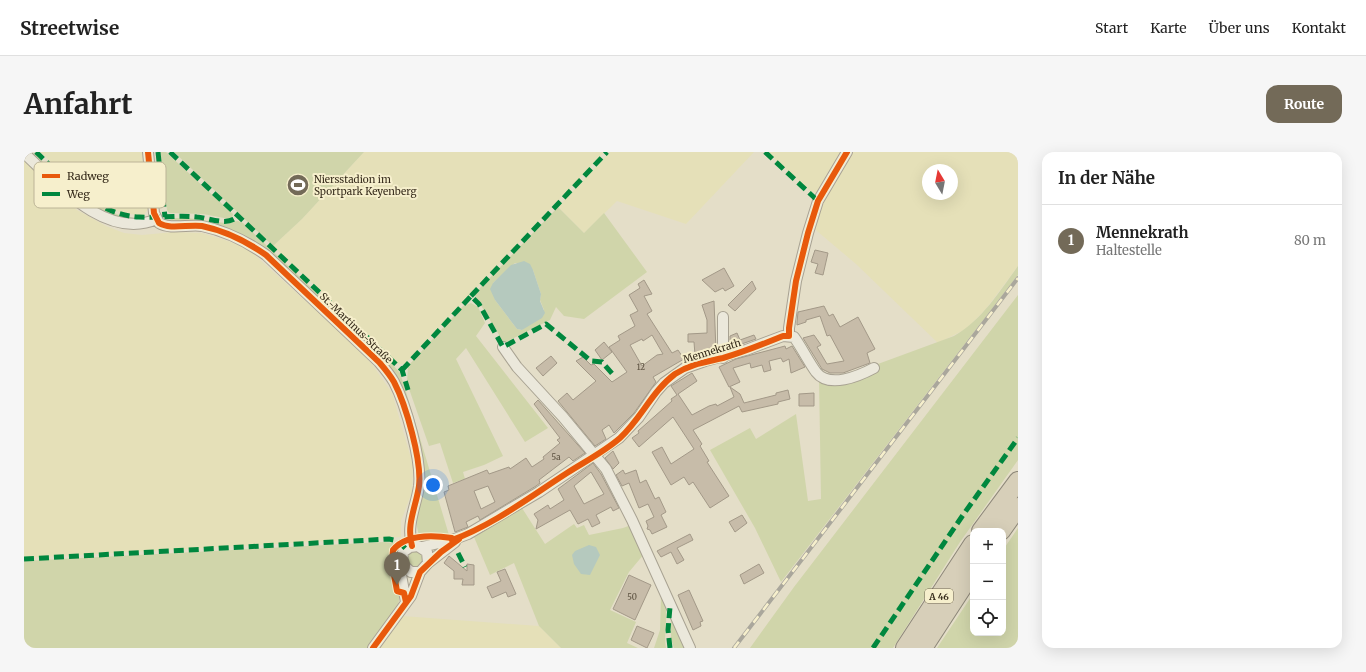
<!DOCTYPE html>
<html lang="de">
<meta charset="utf-8">
<style>
body{margin:0;font-family:Merriweather,serif;background:#f6f6f6;color:#222}
.controls{position:absolute;right:12px;bottom:12px;display:grid;overflow:hidden;border-radius:8px;box-shadow:0 4px 16px #0002}
.controls button{width:36px;height:36px;display:grid;place-items:center;padding:0;border:0;border-bottom:1px solid #e0e0e0;background:#fff;color:#222;font:20px sans-serif}
.compass{position:absolute;left:898px;top:12px;width:36px;height:36px;border-radius:50%;background:#fff;box-shadow:0 4px 16px #0002;rotate:350deg}
.you{position:absolute;left:409px;top:333px;width:14px;height:14px;margin:-10px;border:3px solid #fff;border-radius:50%;background:#1a73e8;box-shadow:0 0 0 6px #1a73e833}
.badge{display:grid;place-items:center;width:26px;height:26px;border-radius:50%;background:#736a58;color:#fff;font-size:13px;font-weight:700}
.pin{position:absolute;translate:-50% -33px;filter:drop-shadow(0 1px 2px #0008)}
.pin::after{content:'';position:absolute;top:21px;width:14px;height:12px;background:inherit;clip-path:polygon(0 0,100% 0,50% 100%)}
.list{margin:0;padding:0;list-style:none}
h2{display:flex;justify-content:space-between;align-items:center;height:52px;margin:0;padding:0 16px;font-size:17px}
h2 small{font-size:13px;font-weight:400;color:#767676}
.list li{display:grid;grid-template-columns:26px 1fr auto;gap:12px;align-items:center;box-sizing:border-box;height:72px;padding:0 16px;border-top:1px solid #e0e0e0}
.list b{display:block;font-size:15px;white-space:nowrap}
.list p{margin:0;font-size:13px;white-space:nowrap;color:#767676}
.list em{font-size:13px;font-style:normal;color:#767676}
.icon{flex:none;width:22px;height:22px;fill:none;stroke:currentColor;stroke-width:2;stroke-linecap:round;stroke-linejoin:round}
.map{position:relative;flex:none;width:994px;height:496px;overflow:hidden;border-radius:12px}
header{display:flex;align-items:center;gap:24px;box-sizing:border-box;height:56px;padding:0 20px;background:#fff;border-bottom:1px solid #e0e0e0}
header strong{font-size:19px}
nav{display:flex;gap:22px;margin-inline-start:auto;font-size:14px}
.intro{display:flex;align-items:center;justify-content:space-between;box-sizing:border-box;height:96px;padding:0 24px}
h1{margin:0;font-size:28px}
.button{padding:10px 18px;border-radius:12px;background:#736a58;color:#fff;font-size:14px;font-weight:700}
main{display:flex;gap:24px;padding:0 24px}
aside{flex:1;background:#fff;border-radius:12px;box-shadow:0 4px 16px #0002}
.map>svg:first-child{display:block}
.farmland{fill:#e5e0b8;fill-rule:evenodd}
.green{fill:#d0d5aa;fill-rule:evenodd}
.water{fill:#b5c9be}
.building{fill:#c7bca9;stroke:#a39988;fill-rule:evenodd}
.lines{fill:none;stroke-linecap:round;stroke-linejoin:round}
.street-casing{stroke:#a8a292;stroke-width:12}
.highway-casing{stroke:#8d8779;stroke-width:20}
.street{stroke:#ebe8db;stroke-width:10}
.highway{stroke:#d7cfb9;stroke-width:18}
.rail-casing{stroke:#aaa79c;stroke-width:4}
.rail{stroke:#f6efcc;stroke-width:2.5;stroke-dasharray:8;stroke-linecap:butt}
.quiet{stroke:#00873e;stroke-width:5;stroke-dasharray:10 5;stroke-linecap:butt}
.cycleway-casing{stroke:#f6efcc;stroke-width:8}
.cycleway{stroke:#e8590c;stroke-width:6}
.labels{text-anchor:middle;dominant-baseline:central;stroke-width:4;stroke-linejoin:round;paint-order:stroke}
.number-label{font-size:8px;fill:#5a4f3e}
.shield{fill:#f6efcc;stroke:#706650;stroke-width:1}
.shield-label{font-size:9px;font-weight:bold;fill:#362b1b}
.poi-label{font-size:10px;fill:#362b1b;stroke:#f6efcc;text-anchor:start}
.street-label{font-size:10px;fill:#362b1b;stroke:#f6efcc}
.key{fill:#f6efcc;stroke:#bcb497;stroke-width:1}
.key-label{font-size:11px;fill:#362b1b}
</style>
<header>
<strong>Streetwise</strong>
<nav><a>Start</a><a>Karte</a><a>Über uns</a><a>Kontakt</a></nav>
</header>
<div class="intro"><h1>Anfahrt</h1><a class="button">Route</a></div>
<main>
<div class="map">
<svg width="994" height="496" viewBox="0 0 994 496">
<rect width="100%" height="100%" fill="#e4dec8"/>
<path class="farmland" d="M16,0H118L124,57L120,63H112L96,60L79,52L60,40Z
M340,0H580L381,212H374L249,94L278,67Z
M586,0H730L662,72L593,49L560,81L534,55Z
M743,0H821L794,40L791,41L785,38Z
M824,0H994V114L961,158L942,177L914,191L832,112L787,74L792,59ZM904,18H928V42H904Z
M0,9L53,58L82,74L100,81L118,83L150,80L178,81L207,90L225,98L308,173L348,212L368,241L389,313L388,340L377,369V385L0,406Z
M378,464L515,474L537,496H353Z"/>
<path class="green" d="M4,0H8L62,48L97,64L116,67L87,65L53,45Z
M136,0H142L209,62L208,66L205,67L179,62L145,61L143,58Z
M150,0H340L278,67L249,94Z
M534,55L560,81L580,61L623,120L560,167L540,164L532,155L526,168L480,191L450,142ZM491,111H495L509,118L517,142L516,148L520,158L498,178L493,177L471,148L469,131Z
M144,66H163L201,71L214,69L219,71L369,213L376,221L380,233L425,383L395,384L392,370L397,349L398,310L358,208L308,157L237,95L151,70Z
M994,114V123L757,430L731,376L686,298L726,276L732,287L772,262L784,349L797,347L795,226L805,230L930,184C959,167 975,140 994,114Z
M994,143V308L936,390L869,496H726L770,435Z
M447,151L454,155L461,171L452,184L524,276L501,290L442,196L432,207L479,304L460,313L439,320L441,327L429,331L416,291L405,294L383,231L384,214L439,154Z
M498,356L521,392L550,372L553,376L560,373L565,383L599,376L607,373L620,402L605,420L586,458L612,470L603,491L614,496H537L515,474L490,411L466,423L450,385Z
M994,376V496H913L949,442V481H979V398Z
M360,390L371,391L365,399V405L371,443H375C377,462 355,481 344,496H0V409Z
M384 407a8 8 0 1 1 16 0a8 8 0 1 1-16 0Z
M639,444C646,459 639,479 642,496H630L636,478L637,445Z
M647,466L661,496H650L647,487Z"/>
<path class="water" d="M500,109L506,112L509,118L517,142L516,149L521,161L518,166L498,178L493,177L471,148L466,137L469,131L487,113Z
M565,393L572,395L576,403L566,423L557,422L550,412L548,403L551,399Z"/>
<path class="building" d="M791,98L804,101L799,123L791,121L794,112L787,110Z
M700,116L710,134L701,139L699,136L691,140L678,128Z
M620,128L628,142L620,144L628,159L623,162L648,201L654,198L660,207L629,225L632,230L610,261L590,281L585,273L578,278L582,287L571,294L534,249L543,241L549,248L572,229L552,209L559,205L567,213L570,212L588,230L603,220L585,195L596,188L594,184L611,174L606,163L614,159L605,143L616,136L614,132ZM628,183L639,202L633,203L618,214L606,193L618,187L619,189Z
M728,129L732,137L711,159L704,153Z
M690,149L692,199L671,203L670,190H664V182L683,181V168L678,153Z
M800,154L805,164L809,162L816,175L834,165L851,197L843,201L846,211L819,221H806L798,217L779,186L790,183L797,193L793,195L803,212L820,209L806,183L803,184L796,164L782,168V170L773,173V170L774,160Z
M713,181L716,188L730,183L732,187L706,196V184Z
M580,190L588,200L578,208L571,198Z
M761,194L762,197L768,194L781,215L767,221L765,207L759,210L757,206L745,209L747,218L740,220L738,213L727,216L726,211L709,216L716,230L705,235L695,215L712,207Z
M527,204L533,211L519,224L512,216Z
M668,221L673,229L654,242L668,263L685,254L692,252L693,254L710,245L706,235L716,242L720,251L752,243V241L764,238L766,247L754,250V252L718,260L715,254L669,278L678,292L676,294L685,309L683,310L705,344L686,356L669,330L665,333L660,325L647,333L628,300L638,295L647,312L670,297L649,265L615,295L608,286L615,281L614,279L648,249L647,247L653,243L647,234Z
M790,241V254H775V242Z
M514,248L561,301L549,309L545,305L515,328L516,331L512,334L456,368L454,364L442,370L444,375L431,380L420,340L425,338L424,334L463,318L465,322L485,315L486,317L502,306L508,315L520,307L519,305L536,291L533,288L536,286L510,252ZM464,334L471,350L457,357L450,339Z
M589,299L595,311L589,317L581,306Z
M569,311L577,322L595,356L589,359L587,355L572,363L576,371L568,375L564,367L554,372L546,358L512,377L514,368L510,362L524,353L526,357L540,348L534,337ZM567,320L580,342L560,352L550,334Z
M599,318L601,322L612,318L616,331L622,328L631,347L635,345L642,360L637,363L643,375L628,382L626,378L623,377L624,374L622,369L630,365L624,352L615,356L605,331L598,334L592,323Z
M718,363L723,371L711,380L705,370Z
M666,382L669,388L653,396L660,408L653,412L647,400L637,405L633,399Z
M425,404L443,419V412L450,413V433H438L439,427H430V419L420,411Z
M735,412L740,421L720,432L716,423Z
M481,417L492,442L484,445L482,440L468,446L463,435L477,429L473,420Z
M605,423L627,433L611,468L589,457Z
M665,438L679,469L676,470L677,474L669,478L654,443Z
M613,474L630,481L623,496L607,488Z"/>
<g class="lines">
<g class="street-casing">
<path id="street" d="M124,0L130,61L135,71C146,78 165,72 178,74C202,79 222,89 242,103L355,210C361,217 366,223 370,230C382,253 398,309 395,334C392,355 382,372 388,394
M0,1C33,32 82,89 133,67
M765,184V176L772,129L784,81L794,49L823,0
M479,195L493,215L539,265L582,317L608,368L666,496
M699,206V165
M398,395L428,388L444,382L515,340L595,286L615,265L632,240L640,231L661,216L681,209L722,198L759,184L770,185C778,196 784,209 792,220C805,237 835,224 850,216
M404,411L431,390
M378,412L387,420H396L404,411L403,400L394,394L386,395L379,400L377,423L382,450
M349,496L387,444L396,420"/>
</g>
<g class="highway-casing">
<path id="highway" d="M957,379L994,329
M977,379L994,355
M881,496L949,392
M899,496L949,419"/>
</g>
<use href="#street" class="street"/>
<use href="#highway" class="highway"/>
<g class="rail-casing">
<path id="rail" d="M710,496L994,126"/>
</g>
<use href="#rail" class="rail"/>
<path class="quiet" d="M12,0C41,27 73,63 115,65C135,66 154,63 173,65C186,66 204,75 214,64
M134,0L141,65
M146,0L378,218L384,238
M741,0L794,49
M447,144L583,0
M378,218L447,144L455,152L479,195L522,172L567,209L578,210L591,225
M434,401L441,415
M0,407L365,387L374,389L382,397
M646,496L644,478L646,455
M849,496L939,363L994,286"/>
<g class="cycleway-casing">
<path id="cycleway" d="M124,0L130,61L135,71C146,78 165,72 178,74C202,79 222,89 242,103L355,210C361,217 366,223 370,230C382,253 398,309 395,334C392,355 382,372 388,394
M382,450L380,441L373,439L368,412L369,398C382,382 408,383 428,386V388C468,374 507,344 543,321C560,310 580,300 596,286C617,267 628,239 651,222C666,212 682,210 699,206C720,200 739,192 759,184H765V176L772,129L784,81L794,49L823,0
M349,496L387,444L396,420L417,400L435,387"/>
</g>
<use href="#cycleway" class="cycleway"/>
</g>
<defs>
<g id="stadium-disc" transform="scale(1.15)"><circle r="9.5" fill="#736a58" stroke="#f6efcc"/><path d="M0-5a6.5 5 0 1 0 0 10a6.5 5 0 1 0 0-10ZM-3.5-1.8h7v3.6h-7Z" fill="#fff"/></g>
</defs>
<g fill-rule="evenodd">
<use href="#stadium-disc" x="274" y="33"/>
</g>
<g class="labels">
<g class="number-label">
<text x="617" y="215">12</text>
<text x="532" y="305">5a</text>
<text x="608" y="445">50</text>
</g>
<rect class="shield" x="901" y="437" width="28" height="14" rx="3"/>
<g class="shield-label">
<text x="915" y="444">A 46</text>
</g>
<g class="poi-label">
<text x="290" y="27">Niersstadion im<tspan x="290" dy="12">Sportpark Keyenberg</tspan></text>
</g>
<g class="street-label">
<text transform="translate(332 176) rotate(44)">St.-Martinus-Straße</text>
<text transform="translate(688 199) rotate(-17)">Mennekrath</text>
</g>
</g>
<rect x="10" y="10" width="132" height="46" rx="6" class="key"/>
<rect x="18" y="22" width="18" height="4" fill="#e8590c"/>
<rect x="18" y="40" width="18" height="4" fill="#00873e"/>
<g class="key-label">
<text x="43" y="28">Radweg</text>
<text x="43" y="46">Weg</text>
</g>
</svg>
<div class="controls">
<button>+</button>
<button>−</button>
<button><svg class="icon" aria-label="locate" viewBox="0 0 24 24"><circle cx="12" cy="12" r="6"/><path d="M12 2v4M12 18v4M2 12h4M18 12h4"/></svg></button>
</div>
<svg class="compass" viewBox="-18 -18 36 36"><path d="M0-13l5 13h-10z" fill="#e53935"/><path d="M0 13l5-13h-10z" fill="#767676"/></svg>
<div class="you"></div>
<div class="pin badge" style="left:373px;top:433px">1</div>
</div>
<aside>
<h2>In der Nähe<small></small></h2>
<ul class="list">
<li><span class="badge">1</span><div><b>Mennekrath</b><p>Haltestelle</p></div><em>80 m</em></li>
</ul>
</aside>
</main>
